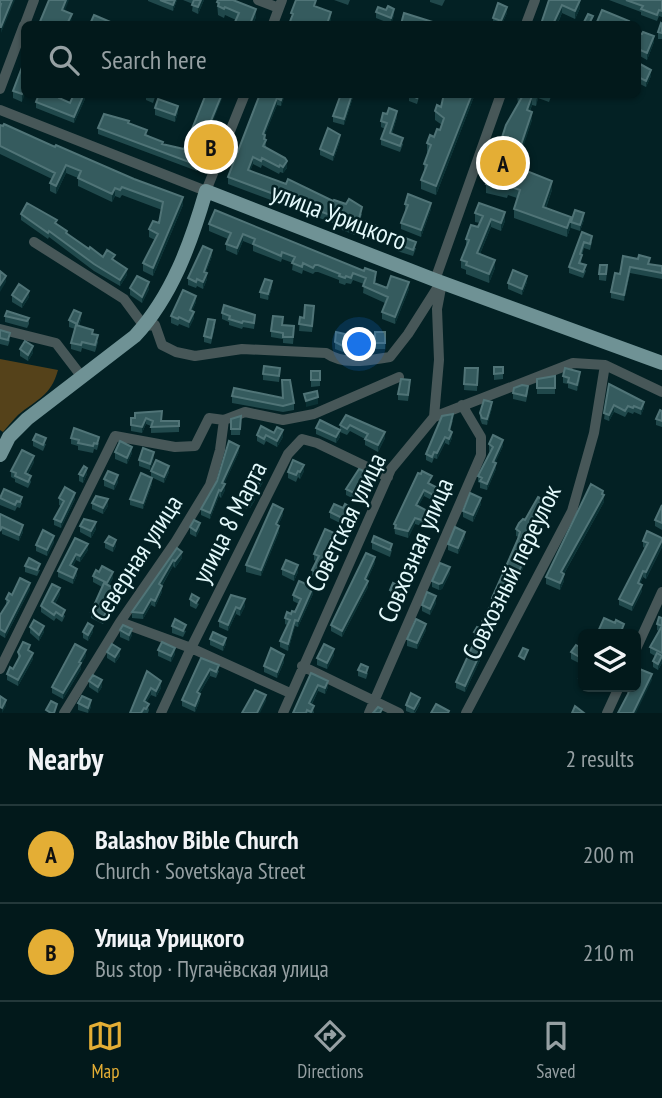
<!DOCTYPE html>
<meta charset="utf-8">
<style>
body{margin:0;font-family:"PT Sans Narrow",sans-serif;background:#102628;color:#f1f3f6}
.controls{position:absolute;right:21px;bottom:21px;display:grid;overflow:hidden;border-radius:10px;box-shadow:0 2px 5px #0004}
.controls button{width:63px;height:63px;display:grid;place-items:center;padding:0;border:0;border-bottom:2px solid #23383a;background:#02191b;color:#f1f3f6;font:35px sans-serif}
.you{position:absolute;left:360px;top:345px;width:24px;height:24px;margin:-18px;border:5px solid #fff;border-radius:50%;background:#1a73e8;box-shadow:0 0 0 10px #1a73e833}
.badge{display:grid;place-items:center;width:46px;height:46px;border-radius:50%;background:#e4ae35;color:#111;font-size:23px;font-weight:700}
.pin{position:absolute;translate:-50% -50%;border:4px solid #fff;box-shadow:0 2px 7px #0006}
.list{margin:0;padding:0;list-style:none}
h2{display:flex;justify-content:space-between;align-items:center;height:91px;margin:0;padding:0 28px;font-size:30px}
h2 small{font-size:23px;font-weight:400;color:#96a0a3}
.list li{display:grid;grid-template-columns:46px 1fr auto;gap:21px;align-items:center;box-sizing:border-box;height:98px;padding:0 28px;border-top:2px solid #23383a}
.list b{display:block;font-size:26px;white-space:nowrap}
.list p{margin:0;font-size:23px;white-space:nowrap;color:#96a0a3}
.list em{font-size:23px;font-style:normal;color:#96a0a3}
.icon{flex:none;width:38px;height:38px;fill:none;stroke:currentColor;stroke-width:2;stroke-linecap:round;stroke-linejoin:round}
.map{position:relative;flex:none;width:662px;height:713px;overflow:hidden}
.search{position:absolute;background:#02191b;box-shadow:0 2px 5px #0004;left:21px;right:21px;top:21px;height:77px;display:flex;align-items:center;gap:18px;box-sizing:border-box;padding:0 24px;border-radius:10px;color:#96a0a3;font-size:26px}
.sheet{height:287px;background:#02191b}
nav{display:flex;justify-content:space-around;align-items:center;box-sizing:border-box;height:98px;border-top:2px solid #23383a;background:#02191b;font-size:19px;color:#96a0a3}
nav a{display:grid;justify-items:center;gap:4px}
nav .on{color:#e4ae35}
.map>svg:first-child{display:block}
.forest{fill:#55421a}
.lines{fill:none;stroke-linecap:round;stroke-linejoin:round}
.minor{stroke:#475758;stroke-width:10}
.major{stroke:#6f9295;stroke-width:14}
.wall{fill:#20484b}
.shaded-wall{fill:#0b3134}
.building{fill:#355b5e;stroke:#507477;stroke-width:2}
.labels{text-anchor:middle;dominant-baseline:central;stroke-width:5;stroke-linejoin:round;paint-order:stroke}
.street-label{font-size:26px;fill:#e3f9fb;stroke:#032124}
</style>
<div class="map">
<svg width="662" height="713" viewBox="0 0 662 713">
<rect width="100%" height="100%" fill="#032124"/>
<path class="forest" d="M0,359L58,370C51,396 37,399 18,415C13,420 8,426 3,432L0,430Z"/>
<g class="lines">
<path class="minor" d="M258,0L279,8
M25,24L34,0
M273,24L282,0
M526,24L535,0
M0,89L24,25
M0,110L206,191L245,94
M34,242L124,299L144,326L155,325L162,345L176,352L195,356L242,349L326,353C345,366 369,360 390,357L408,334L441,282
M435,280L501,94
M0,329L56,343L82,377
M434,417L439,360L437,309L441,288
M120,622L191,648L290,693
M636,649L662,592
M302,666L399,713
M0,669L115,436L175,447L195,446L209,418L224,420L245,412L283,420L314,414L399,377
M64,713L120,622L176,541L210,485L220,450L224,420
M161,713L191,648L288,454L302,439L317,443L388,477
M283,713L391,469L434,417L573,363L605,365L662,392
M369,713L481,455V437L462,405
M466,713L572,511L594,433L605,365
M607,713L619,687"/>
<path class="major" d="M0,455L9,437L27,419L135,336C172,296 191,243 206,191L435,280L662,363"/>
</g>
<path class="wall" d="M148,0H177L173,11L148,1Z
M183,0H204L198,14L192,11L193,4Z
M334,0H350L348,5Z
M430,0H445L442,6L430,2Z
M549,0L580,8L575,19L562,13L558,23L541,24Z
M609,0H662V17L659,16L657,21L641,15V12Z
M217,2L256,17L253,24H235L236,20L225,15L224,18L218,15Z
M376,12L394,15L391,24L376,18Z
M507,13L502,24H493V18Z
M662,24V39H658V32Z
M642,34L654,42L647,60L638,55V37Z
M24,62L22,102L13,98V91Z
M638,69L651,76L646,87L638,83Z
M85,94V99L74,123L36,108V102L60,99L70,103Z
M146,94H156L153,103L146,100Z
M260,94H285L281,106L277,105L265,134L266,147L287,168L283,173L280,172L279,174L262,165L261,168L253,164L250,171L333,201L362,214L360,220L377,232L374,241L366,238V235L356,232L355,235L342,230L341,226L228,184V177Z
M354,94L344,125L333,122V116Z
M407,94H420L417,104L409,101V96Z
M475,94L436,195L421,189V180L424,173V164L428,153L427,152V143L440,130L442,125L435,120V111L441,107Z
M517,94H552L549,102L538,98L536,106L532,105L530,111L532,120L522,149L525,158L521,169L552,190L546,208L571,221L584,220L580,231L571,228V226L567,237L514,218V209L517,198L508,195L507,198L486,193V184L506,173L508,169L496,165V156L518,104Z
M155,108L178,112L175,122L155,115Z
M397,117L392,134L403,144L400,152L381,145V139L385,129L381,127V121Z
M129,124L163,144L184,149L208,134L197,171L98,134V128Z
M0,125L183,205L153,276L143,271V263L155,240L149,237V229L159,223L162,210L122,195L120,198L115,196L112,202L78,186V178L66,173L56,194L50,191V183L52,179L0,154Z
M340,141L333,161L320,155V149Z
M405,204L431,209L421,237L401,229V223L406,210H405Z
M215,210L376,279L375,284L387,288L409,289L395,324L382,319V312L385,303L363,293L364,284L353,280L351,284L346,283L345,285L339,283V280L318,272H315L313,274L303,270L302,274L292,270L293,263L282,259L281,262L253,251V245L243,241L237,255L226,250V244L228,239L209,231V224Z
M475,213L505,221L501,231L491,227L480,254L495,268L489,283L466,274V270L461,268V260L466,247V239L478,227L480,223L475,222Z
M21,214L57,224L67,234L89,249L103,257L115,261L127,275L120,286L94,271L49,237L48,239L21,220Z
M582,232L592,242L590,250L584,248L582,255L581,263L586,271L583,278L569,273V267Z
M397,244L416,248L413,256L397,251Z
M212,256L206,272L207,279L203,289L197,286L196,288L188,285V278Z
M638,259L650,264L662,266V279L630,273L624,301L611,298V292L620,274Z
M607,272L606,281L599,280V274Z
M527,282L522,295L508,289V283Z
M272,287L268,300L260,298V292Z
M130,288L149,289L142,303L130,295Z
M12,295L29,297L22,308L12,302Z
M196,302L192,311L194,318L189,328L179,324L178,326L171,323V316Z
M314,312L312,332L299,331L300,317L304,318Z
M222,313L255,321L254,329L243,327L242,329L229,325V322L222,319Z
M5,316L29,318V324L27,328L5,322Z
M81,319L79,326L93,334L98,342L95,352L82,348L81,352L71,349V343L75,329L69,327V320Z
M283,325L294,332L293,344L283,343V339L271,337V331Z
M215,326L211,344L204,342V336Z
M0,330L10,340L8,346L0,344Z
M375,332H385V349H375Z
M345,340L343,352L335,349V342Z
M20,349L33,353L28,361L20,356Z
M494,367H503V379L494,380Z
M465,368H478L477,391L464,390Z
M311,371H320V386L311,387Z
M263,374H280L279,382L263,380Z
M555,376V394H537V379Z
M563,376L580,379L577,391L568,388V384L563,383Z
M609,384L644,408L641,415L634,412L633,414L628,412L625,417L614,412L609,421L604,419Z
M410,386L408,401L398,400V394Z
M528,392L526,402L513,399V393Z
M232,396L294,403V410L283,412L232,403Z
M492,408L487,425L482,424L480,419V413Z
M662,411V427L656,425V419Z
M135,413L162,421H179V432L151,433V426L146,424L142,433L131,431V418H135Z
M346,415L385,438L378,452L365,445V439L350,431L347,435L340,432V425Z
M453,420L450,431L452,438L449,445L445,443L437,459L434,458L432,463L426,460V454Z
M241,422L240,435H231V429Z
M316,428L340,437L336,443L316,434Z
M274,433L283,437L277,447L266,441L264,445L257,441V435Z
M71,438L99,443L97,450L94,449L93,453L78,450V446L71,444Z
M33,440L46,444L43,451L33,446Z
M489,444L503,446L495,463L496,469L487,490L480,488V483L478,482V476L490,452L489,451Z
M115,452L132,453L127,464L115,459Z
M239,452L224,484L225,490L221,498L219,496L210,519L201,515V509Z
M154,458L150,470L139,466V460Z
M34,462L28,474L31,482L28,488L15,482V479L11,477V471Z
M151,471L169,472L164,483L151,477Z
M254,471L263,482L259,489L256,488L254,493L255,500L250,508L248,506L247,509L240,505V499Z
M304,471L300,479L298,477L296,482L288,478V472Z
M79,474H87L83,483L79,481Z
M104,479L118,482L114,490L104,486Z
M366,479L356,500L346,495V489Z
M432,482L430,484L445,498L441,505L424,496L418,506L433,520L428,528L415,524L408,538L395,534L394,524Z
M152,484L143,509L130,505V499Z
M4,489L22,503L20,508L17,507L15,511L0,505V498Z
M603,491L604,502L564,574V581L560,590L546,584V577Z
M59,498L75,499L61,528L54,525V519L61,506L59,505Z
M92,503L108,506L103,514L92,509Z
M481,504L473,522L463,517V511Z
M662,505V530L655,526V520Z
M549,509L505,609L492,604V598L519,537L516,536V529Z
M330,512L350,513L344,525L330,518Z
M0,514L23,532L19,541L2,534Z
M283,515L278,525L279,532L261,576L246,572V565Z
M80,526L96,529L91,538L80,532Z
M190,527L200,529L196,537L190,534Z
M75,538L88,550L80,562L76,560L73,566L77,575L73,584L58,577V571Z
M465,538L458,554L448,550V544Z
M662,538V547L646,579L643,577L640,584L642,591L632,611L619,605V599L645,548L643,547V541Z
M334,540L331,547L332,554L320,580L312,576V570L316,561L314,560V554Z
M54,542L47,556L36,551V545Z
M105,542L116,546L113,552L105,548Z
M372,542L392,550L390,557L372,549Z
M177,548L182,558L175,568L173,566L162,586V592L155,607L151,605L143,619L132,618V612Z
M375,563L367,580L368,587L342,637L331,631V625Z
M25,566L40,570L37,576L25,572Z
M201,569H215L209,580L201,575Z
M282,569L298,572L294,581L282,575Z
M450,573L442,589L439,590L432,587V581Z
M93,576L113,578L109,585L119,597L108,621L105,620L103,624L91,618V612L102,587L93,582Z
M30,589L5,638L0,635V615L6,605V599L12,595Z
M390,590L404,595L401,602L390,597Z
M60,594L55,604L65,616L62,622L56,618L54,621L41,612V606Z
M313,594L298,627L295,626L288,651L280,647V641L287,625L285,624V618L295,612L299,604L293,601V595Z
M231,595L245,606L240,616L236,614L228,631L219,627V621Z
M190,599L199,604L196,609L190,606Z
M436,603L430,615L422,611V605Z
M662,618V663L658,670L653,667V661L655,656L650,653V647L659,631L657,630V624Z
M499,620L465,692L456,688V682L476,639H474V632L479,628Z
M172,626L186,631L183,637L172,633Z
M30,627L44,632L39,641L30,633Z
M120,630L132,635L129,641L120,637Z
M426,630L417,649L407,646V639Z
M83,632H93L88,641L83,638Z
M210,639L226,644L223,651L210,645Z
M583,649V665L571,659V652Z
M158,650L175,654L171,662L158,656Z
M18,652H30L33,659L18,686L7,680V674L13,669L18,660Z
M107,652L120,656L115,663L107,658Z
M334,655L327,669L317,665V658Z
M86,656L81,664V669L63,699L52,693V687Z
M201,658L219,671L216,678L210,676L200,693V700L195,712L182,706V700Z
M284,662L277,678L264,672V666Z
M583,669V686L579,685V678Z
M358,670L368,673L366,679L358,676Z
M147,671L161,688L156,697L151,695L146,702L149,710L148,713H130Z
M311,673L328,687L325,694L318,691L312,704L314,713H293Z
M89,681L102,687L98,693L89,687Z
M586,687H599L597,691Z
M78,703L91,707L88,713L78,710Z
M420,704L415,713H411L406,711V705Z"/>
<path class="shaded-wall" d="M12,0H15L1,33V27Z
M66,0H69L62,18V10Z
M175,0H177L173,11V5Z
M201,0H204L198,14V7Z
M580,0V8L575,19V11Z
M562,5V13L557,24L554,22Z
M507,7V13L502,24H501V21Z
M256,9V17L253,24H250Z
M394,9V15L391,24V18Z
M331,12V20L330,24H327Z
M72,14L71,24H67Z
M654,36V42L647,60V53Z
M651,70V76L646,87V81Z
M24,89L25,94L22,102V94Z
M84,94L85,99L74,123V117Z
M222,94H224L208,134L197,171V165L208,128Z
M283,94H285V96L281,106V100Z
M352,94H354L344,125V119Z
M472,94H475L436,195V186Z
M537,94H538V98L536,106Z
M532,96V105L527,118V110Z
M277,98V105L263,140V134Z
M178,106V112L175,122V115Z
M397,111V117L390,140V133Z
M532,112V120L520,157V148Z
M340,135V141L333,161V155Z
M525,150V158L519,176V168Z
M253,157V164L248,177V170Z
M287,161V168L283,173V167Z
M66,165V173L56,194V186Z
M552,181V190L543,215V207Z
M115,188V196L112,202V194Z
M183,197V205L153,276V268Z
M431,203V209L421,237V230Z
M505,212V221L501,231V223Z
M584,213V220L580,231V225Z
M571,217V226L567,237V228Z
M491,219V227L477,261V253Z
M377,226V232L374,241V234Z
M243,234V241L237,255V248Z
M212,250V256L204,278V272Z
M495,260V268L489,283V274Z
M630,267V273L624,301V295Z
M127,269V275L120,286V280Z
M207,273V279L203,289V282Z
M6,276V282L0,292V285Z
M527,276V282L522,295V289Z
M272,281V287L268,300V294Z
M149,282V289L142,303V297Z
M409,282V289L395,324V317Z
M29,291V297L22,308V302Z
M196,296V302L190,317V310Z
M194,312V318L189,328V322Z
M81,313V319L77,330V324Z
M33,346V353L28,361V355Z
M580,372V379L577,391V385Z
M318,397V404L306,407V401Z
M492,402V408L487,425V419Z
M644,402V408L641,415V409Z
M614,405V412L609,421V415Z
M146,418V424L142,433V427Z
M283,430V437L277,447V441Z
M340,430V437L336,443V437Z
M385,432V438L378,452V445Z
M452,432V438L449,445V439Z
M445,437V443L437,459V453Z
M503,440V446L493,468V462Z
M239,446V452L222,489V483Z
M132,447V453L127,464V458Z
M154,452V458L150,470V464Z
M34,456V462L25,479V473Z
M496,463V469L487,490V484Z
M304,465V471L300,479V472Z
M169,466V472L164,483V477Z
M87,468V474L83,483V476Z
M366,472V479L356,500V494Z
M118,475V482L114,490V484Z
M263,475V482L259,489V483Z
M152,478V484L143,509V503Z
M256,482V488L251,498V492Z
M225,484V490L221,498V491Z
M219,490V496L210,519V513Z
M424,490V496L416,511V505Z
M603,491L604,502L561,579V572Z
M445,492V498L441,505V499Z
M75,493V499L61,528V522Z
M255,494V500L250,508V501Z
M481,498V504L473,522V515Z
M108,499V506L103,514V508Z
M549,503V509L505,609V603Z
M350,507V513L344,525V519Z
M283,509V515L276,530V524Z
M433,514V520L428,528V522Z
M415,518V524L408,538V531Z
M96,522V529L91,538V531Z
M200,523V529L196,537V531Z
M23,525V532L19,541V535Z
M279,526V532L261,576V570Z
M465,532V538L458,554V548Z
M334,533V540L328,552V546Z
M54,536V542L47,556V550Z
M116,540V546L113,552V546Z
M662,540V547L646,579V572Z
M88,544V550L80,562V556Z
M332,548V554L320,580V574Z
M182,552V558L175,568V561Z
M76,554V560L70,571V565Z
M375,557V563L365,585V579Z
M173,560V566L159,590V584Z
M215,563V569L209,580V573Z
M298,565V572L294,581V574Z
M450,567V573L442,589L439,590V584Z
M77,569V575L73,584V578Z
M643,571V577L638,589V583Z
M113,572V578L107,590V583Z
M564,574V581L560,590V583Z
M368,581V587L342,637V631Z
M30,583V589L5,638V632Z
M642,585V591L632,611V605Z
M162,586V592L155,607V601Z
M313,587V594L298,627V621Z
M60,588V594L52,609V602Z
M404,589V595L401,602V596Z
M119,591V597L108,621V615Z
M436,596V603L430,615V609Z
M151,599V605L143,619V613Z
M245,599V606L240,616V609Z
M236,607V614L228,631V625Z
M499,613V620L465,692V686Z
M295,620V626L288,651V644Z
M426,624V630L417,649V643Z
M44,626V632L39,641V635Z
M93,626V632L88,641V635Z
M132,629V635L129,641V635Z
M226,638V644L223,651V645Z
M175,648V654L171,662V656Z
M120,649V656L115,663V657Z
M334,649V655L327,669V663Z
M86,650V656L81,664V669L63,699V693Z
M33,653V659L18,686V680Z
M662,653V663L658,670V664L662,657Z
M284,655V662L277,678V672Z
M210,669V676L197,698V692Z
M652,674V680L636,713H633Z
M102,680V687L98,693V687Z
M161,681V688L156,697V691Z
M328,681V687L325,694V688Z
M318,685V691L309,709V703Z
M151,688V695L144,707V701Z
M200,694V700L195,712V706Z
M266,695V701L260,713H257Z
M420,698V704L414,713V709Z
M6,700V706L2,713V708Z
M91,700V707L88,713V708Z"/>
<path class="building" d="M0,0H12L1,27H0V8L1,4H0Z
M49,0H66L62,10L72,14L67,24H39Z
M160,0H175L173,5Z
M194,0H201L198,7L192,5Z
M218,0H233L256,9L250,24H238H239L235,22L239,13L225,7L224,9L218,6L219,3L217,2Z
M296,0H316L314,6L331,12L327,24H323L316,22L314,24H289L293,14L291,13Z
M549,0H580L575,11L562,5L554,22L562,24H541Z
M626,0H662V11L659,10L657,15L641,9L643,6Z
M498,3L507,7L501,21L493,18Z
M388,6L394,9L391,18L376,12L378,7L386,10Z
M602,10L629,21L628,24H603L597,22Z
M404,13L439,24H401Z
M588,14L593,16L589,24H583Z
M94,15L115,24H90Z
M661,23L662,24V33L658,32Z
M643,32L654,36L647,53L638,49V37L639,33L642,34Z
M24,62V89L22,94L13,91Z
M640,64L651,70L646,81L638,77V69Z
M39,94L51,96L52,94H60L59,98L70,103L74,94H84L74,117L36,102Z
M206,94H222L208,128L197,165L98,128L104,114L129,121L128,123L147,130L145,135L163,142L162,144L184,149Z
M260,94H283L281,100L277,98L263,134L265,135L264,139L266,140L263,146L285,158L287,161L283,167L280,165L279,167L262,158L261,161L253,157L248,170L286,184L288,179L333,201L334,200L346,204L349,199L362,207L359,219L377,226L374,234L366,232L367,229L356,225L355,229L342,223L341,219L228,177Z
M341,94H352L344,119L333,116Z
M409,94H418L417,98Z
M444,94H472L436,186L421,180L427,165L424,164L431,145L427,143L430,135L434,137L437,129L440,130L444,118L435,111L437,105L441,107Z
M517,94H537L536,97L532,96L527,110L532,112L520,148L525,150L519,168L552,181L543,207L571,217L567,228L514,209L520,190L508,186L507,189L486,184L492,168L506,173L510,161L496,156L506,125L522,97Z
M158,99L178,106L175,115L155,108Z
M389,108L397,111L390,133L403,138L400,146L381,139L387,123L381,121L383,113L387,114Z
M4,124L55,147L56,145L134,179L183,197L153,268L143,263L158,234L149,229L153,221L159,223L163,202L122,187L120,190L115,188L112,194L78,178L81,171L66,165L56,186L50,183L55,173L0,146V125L3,126Z
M328,128L340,135L333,155L320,149Z
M408,194L431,203L421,230L401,223L408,205L405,204Z
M27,203L57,220L55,223L67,231L66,233L89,249L90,247L103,257L107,250L115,255L112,259L127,269L120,280L94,264L49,231L48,233L21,214Z
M479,203L505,212L501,223L491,219L477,253L495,260L489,274L466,265L467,262L461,260L469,240L466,239L471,225L478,227L483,216L475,213Z
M215,210L364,271L365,268L376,272L374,283L387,288L391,276L409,282L395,317L382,312L388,297L363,286L366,278L353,273L351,278L346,276L345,278L339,276L340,274L318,265H315L313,268L303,263L302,267L292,263L295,257L282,252L281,256L253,244L255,239L243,234L237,248L226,244L231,233L209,224Z
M575,210L584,213L580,225L571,222Z
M582,232L592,236L590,244L584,242L580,254L582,255L579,263L586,265L583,272L569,267Z
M400,236L416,242L413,250L397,244Z
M203,246L212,250L204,272L207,273L203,282L197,279L196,282L188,278Z
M639,255L650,258L648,264L662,266V273L630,267L624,295L611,292L615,273L620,274L623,256L638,259Z
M600,265H607L606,274H599Z
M513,270L527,276L522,289L508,283Z
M0,271L6,276L0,285Z
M137,276L149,282L142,297L130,288Z
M265,279L272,281L268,294L260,292Z
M19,284L29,291L22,302L12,295Z
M183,290L196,296L190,310L194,312L189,322L179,317L178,319L171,316Z
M224,305L255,315L254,323L243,321L242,323L229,319L230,316L222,313Z
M305,305L314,306L312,326L299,324L300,317L304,318Z
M74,310L81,313L77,324L69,320Z
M7,311L29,318L27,321L5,316Z
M273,316L283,317L282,325L294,326L293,337H283V333L271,331Z
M208,319L215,320L211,338L204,336Z
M76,325L93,330L92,334L98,335L95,345L82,342L81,345L71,343Z
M0,330L10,333L8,340L0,338Z
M336,332L345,334L343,346L335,342Z
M375,332H385V343H375Z
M25,341L33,346L28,355L20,349Z
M264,366L280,368L279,376L263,374Z
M494,367H503V373L494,374Z
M465,368H478L477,385L464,384Z
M565,368L580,372L577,385L568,382L569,378L563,376Z
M311,371H320V380H311Z
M555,376V388H537V379Z
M401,379L410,380L408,395L398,394Z
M282,380H290L294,403L283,406L232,396L234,388L283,398Z
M609,384L644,402L641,409L634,406L633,408L628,406L625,411L614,405L609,415L604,413Z
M522,385L528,386L526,396L513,393L514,388Z
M317,391L318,397L306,401L304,394Z
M484,400L492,402L487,419L482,418L480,413Z
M660,410L662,411V421L656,419Z
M162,411L161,421H179V426L151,427L153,421L146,418L142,427L131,425V418H135V413Z
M453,414L449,430L452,432L449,439L445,437L437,453L434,452L432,457L426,454L442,416Z
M346,415L385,432L378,445L365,439L368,434L350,425L347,429L340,425Z
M241,416L240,429H231V419Z
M320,420L340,430L336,437L316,428Z
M261,426L274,433L277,427L283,430L277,441L266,435L264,439L257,435Z
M74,428L99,437L97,444L94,443L93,446L78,443L79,440L71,438Z
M36,434L46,438L43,445L33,440Z
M493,435L503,440L493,462L496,463L487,484L480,481L482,478L478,476L493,447L489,444Z
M120,441L132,447L127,458L115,452Z
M229,441L239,446L222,483L225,484L221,491L219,490L210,513L201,509L217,481Z
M143,448L154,452L150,464L139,460Z
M22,450L34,456L25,473L31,476L28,482L15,476L16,473L11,471Z
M156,460L169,466L164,477L151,471Z
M293,460L304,465L300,472L298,471L296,475L288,472Z
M84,466L87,468L83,476L79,474Z
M359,469L366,472L356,494L346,489Z
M108,471L118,475L114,484L104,479Z
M254,471L263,475L259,483L256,482L251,492L255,494L250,501L248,500L247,502L240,499Z
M422,471L432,476L428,483L445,492L441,499L424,490L416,505L433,514L428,522L415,518L408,531L395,528L396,525L394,524L418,473L421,474Z
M141,473L152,478L143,503L130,499Z
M591,484L603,491L602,494L604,495L561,572L564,574L560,583L546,577Z
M65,487L75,493L61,522L54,519L64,501L59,498Z
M4,489L22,497L20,502L17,501L15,505L0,498Z
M470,493L481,498L473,515L463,511Z
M96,496L108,499L103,508L92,503Z
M538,497L549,503L505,603L492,598L518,539L520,532L516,529L519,523L523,519L525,520Z
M273,504L283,509L276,524L279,526L261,570L246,565Z
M334,504L343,508L345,504L350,507L344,519L330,512Z
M662,505V523L655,520Z
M0,514L23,525L19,535L2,527L0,531Z
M84,519L96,522L91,531L80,526Z
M194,520L200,523L196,531L190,527Z
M455,527L465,532L458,548L448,544Z
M325,529L334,533L328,546L332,548L320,574L312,570L319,556L314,554Z
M43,530L54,536L47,550L36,545Z
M647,531L662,538V540L646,572L643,571L638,583L642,585L632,605L619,599L648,543L643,541Z
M109,536L116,540L113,546L105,542Z
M374,536L392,544L390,550L372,542Z
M75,538L88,544L80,556L76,554L70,565L77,569L73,578L58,571Z
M177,548L182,552L175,561L173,560L159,584L162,586L155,601L151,599L143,613L132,612Z
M366,553L375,557L365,579L368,581L342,631L331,625Z
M29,558L40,564L37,570L25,566Z
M206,559L215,563L209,573L201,569Z
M286,560L298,565L294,574L282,569Z
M440,563L450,567L442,583L439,584L432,581Z
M102,566L113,572L107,583L93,576L96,570L99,572Z
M20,578L30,583L5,632L0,629V615L9,601L6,599L9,593L12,595Z
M299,581L313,587L298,621L295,620L288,644L280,641L290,620L285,618L287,612L291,614L292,611L295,612L301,599L293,595Z
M104,583L119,591L108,615L105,614L103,618L91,612Z
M393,583L404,589L401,596L390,590Z
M52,584L60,588L52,602L65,610L62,616L56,612L54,615L41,606Z
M427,592L436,596L430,609L422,605Z
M192,594L199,598L196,603L190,599Z
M231,595L245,599L240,609L236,607L228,625L219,621Z
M489,608L499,613L465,686L456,682L478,634L474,632L477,627L479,628Z
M659,617L662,618V653L650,647L662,626L657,624Z
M604,618L615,623L616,620L624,624L620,634H597Z
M175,619L186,625L183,631L172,626Z
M416,619L426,624L417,643L407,639Z
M34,620L44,626L39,635L30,627Z
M88,623L93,626L88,635L83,632Z
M123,625L132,629L129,635L120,630Z
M213,632L226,638L223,645L210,639Z
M23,642L30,645L28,650L33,653L18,680L7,674L10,667L13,669L20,656L18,652Z
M162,642L175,648L171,656L158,650Z
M75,644L86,650L79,662L81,663L63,693L52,687Z
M112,644L120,649L115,657L107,652Z
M324,644L334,649L327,663L317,658Z
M576,645L583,649V659L571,652Z
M271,648L284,655L277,672L264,666Z
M523,648L528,650L524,659L519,656Z
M657,653L662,656L658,664L653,661Z
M201,658L219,665L216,672L210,669L197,692L200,694L195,706L182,700Z
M361,664L368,667L366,673L358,670Z
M637,668L652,674L633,713H618L628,694L630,687H636Z
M583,669V680L579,678Z
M147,671L161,681L156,691L151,688L144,701L149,704L146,709L144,708L141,713H130Z
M311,673L328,681L325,688L318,685L309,703L314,706L311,712L307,710L306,713H293Z
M93,675L102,680L98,687L89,681Z
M255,690L266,695L257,713H242Z
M411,693L420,698L414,709L406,705Z
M0,696L6,700L2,708L0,707Z
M82,696L91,700L88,708L78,703Z
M51,701L57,704L54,713H51L46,710Z
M436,704L449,711L448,713H431Z
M575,706L584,713H572Z
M378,707L382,709L380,713H373Z"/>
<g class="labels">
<g class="street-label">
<text transform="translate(339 216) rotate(21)">улица Урицкого</text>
<text transform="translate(229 522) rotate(-63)">улица 8 Марта</text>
<text transform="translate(345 522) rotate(-64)">Советская улица</text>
<text transform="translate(415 550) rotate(-67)">Совхозная улица</text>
<text transform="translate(136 558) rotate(-57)">Северная улица</text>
<text transform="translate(511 572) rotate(-64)">Совхозный переулок</text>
</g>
</g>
</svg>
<div class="controls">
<button><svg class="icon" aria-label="layers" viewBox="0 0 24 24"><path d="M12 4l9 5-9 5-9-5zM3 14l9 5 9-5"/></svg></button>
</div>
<div class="you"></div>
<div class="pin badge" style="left:503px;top:163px">A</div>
<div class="pin badge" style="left:211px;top:147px">B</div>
<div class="search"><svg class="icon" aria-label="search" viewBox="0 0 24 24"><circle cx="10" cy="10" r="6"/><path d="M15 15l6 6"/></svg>Search here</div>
</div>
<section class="sheet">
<h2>Nearby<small>2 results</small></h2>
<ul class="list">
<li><span class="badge">A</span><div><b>Balashov Bible Church</b><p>Church · Sovetskaya Street</p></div><em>200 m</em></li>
<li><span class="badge">B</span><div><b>Улица Урицкого</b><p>Bus stop · Пугачёвская улица</p></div><em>210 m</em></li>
</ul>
</section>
<nav>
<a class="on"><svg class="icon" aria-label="map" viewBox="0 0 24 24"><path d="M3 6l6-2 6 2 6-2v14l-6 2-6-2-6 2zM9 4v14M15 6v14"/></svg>Map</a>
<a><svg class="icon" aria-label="directions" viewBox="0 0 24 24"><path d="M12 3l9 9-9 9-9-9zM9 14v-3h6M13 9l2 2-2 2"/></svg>Directions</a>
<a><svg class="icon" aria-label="saved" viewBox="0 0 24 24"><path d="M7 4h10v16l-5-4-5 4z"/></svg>Saved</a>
</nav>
